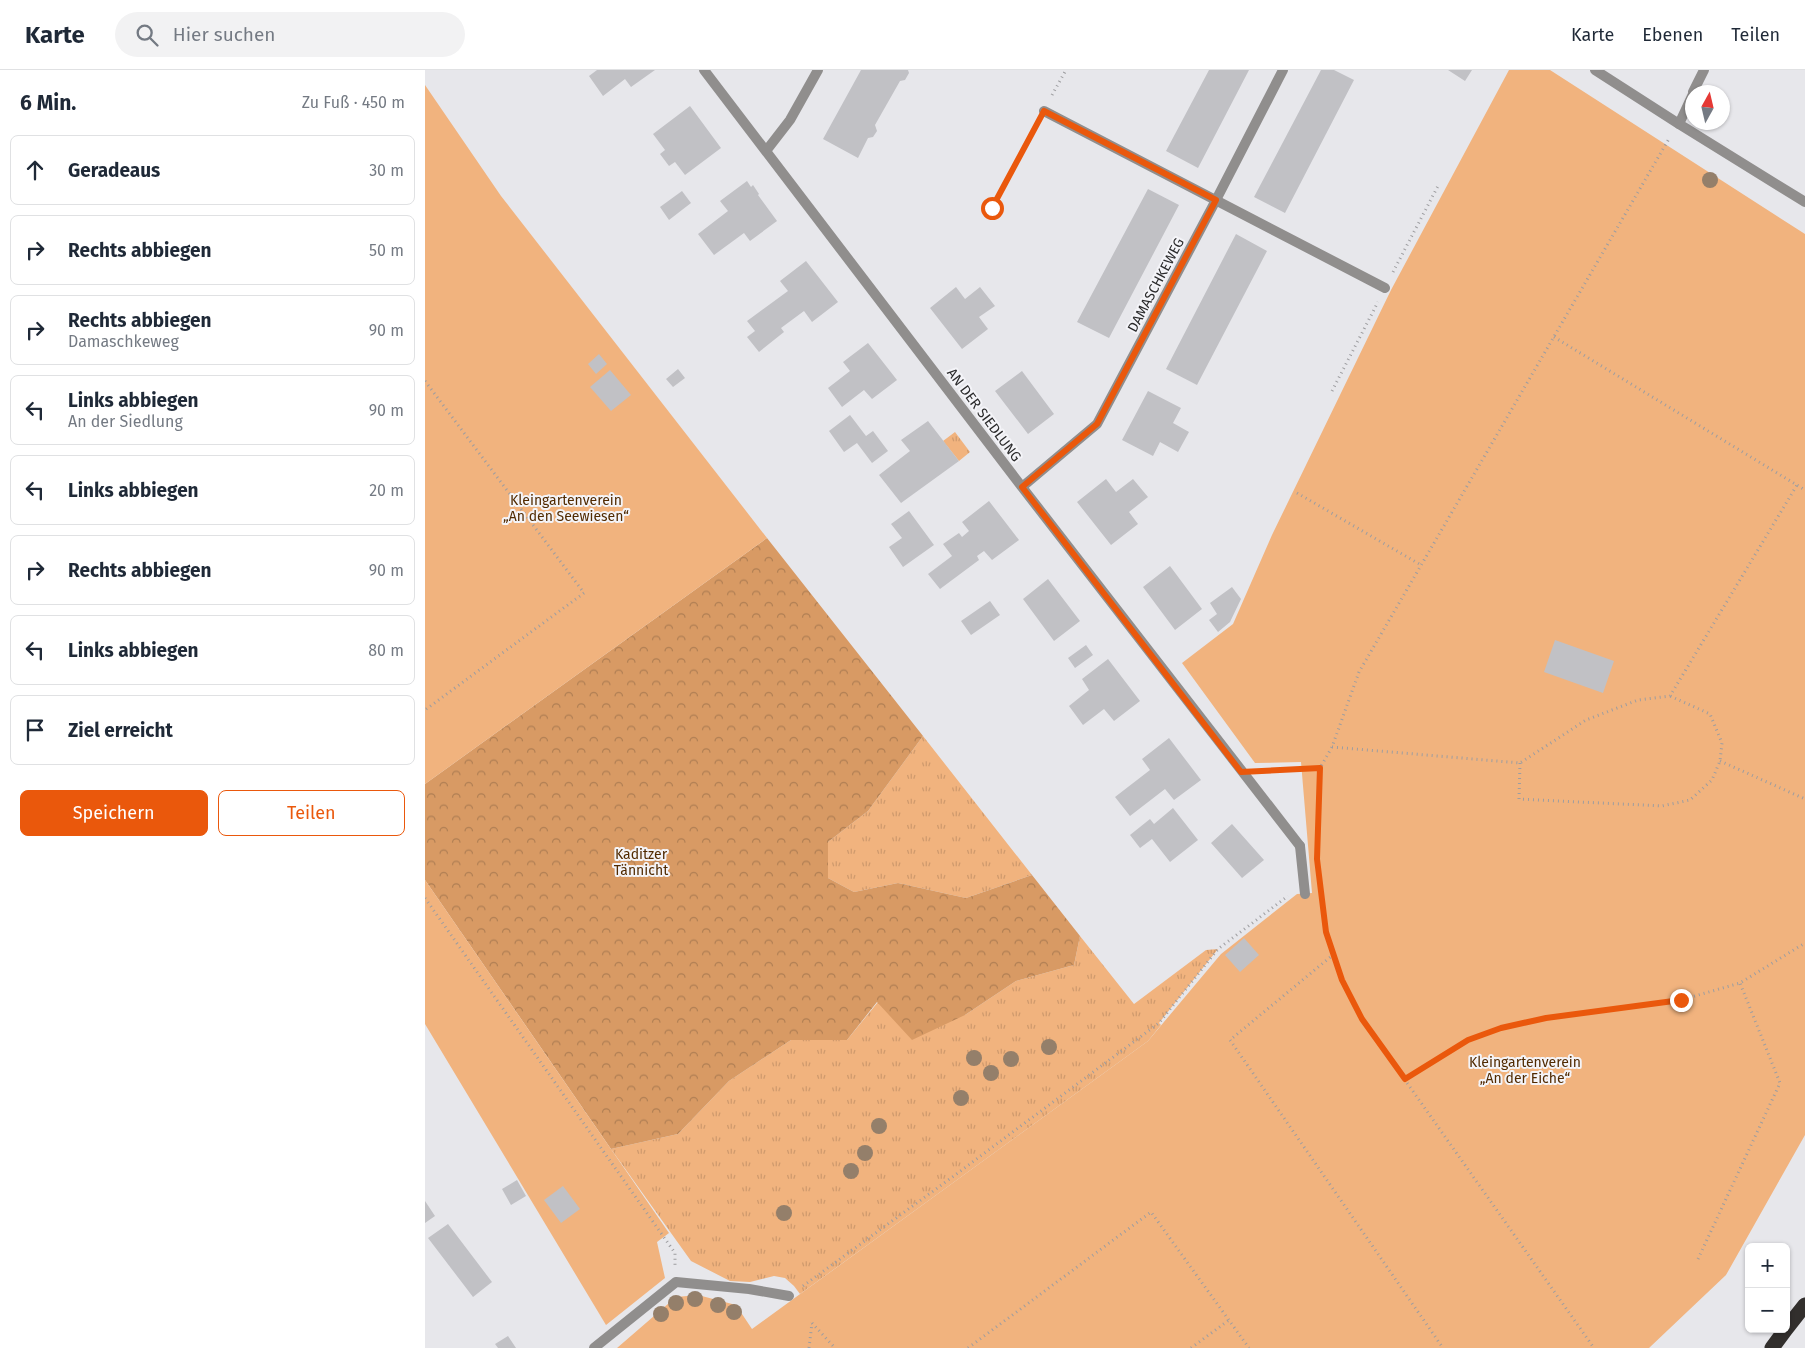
<!DOCTYPE html>
<html lang="de">
<meta charset="utf-8">
<style>
body{margin:0;font-family:"Fira Sans",sans-serif;background:#f2f2f3;color:#1f2937}
.controls{position:absolute;right:15px;bottom:15px;display:grid;overflow:hidden;border-radius:8px;box-shadow:0 1px 4px #0004}
.controls button{width:45px;height:45px;display:grid;place-items:center;padding:0;border:0;border-bottom:1px solid #e0e1e3;background:#fff;color:#1f2937;font:25px sans-serif}
.compass{position:absolute;left:1260px;top:15px;width:45px;height:45px;border-radius:50%;background:#fff;box-shadow:0 1px 4px #0004;rotate:8deg}
.stop{position:absolute;width:15px;height:15px;margin:-11px;border:4px solid #ea580c;border-radius:50%;background:#fff}
.stop.end{background:#ea580c;border-color:#fff;box-shadow:0 1px 5px #0008}
.list{margin:0;padding:0;list-style:none}
h2{display:flex;justify-content:space-between;align-items:center;height:65px;margin:0;padding:0 20px;font-size:21px}
h2 small{font-size:16px;font-weight:400;color:#747a83}
.list li{display:grid;grid-template-columns:32px 1fr auto;gap:15px;align-items:center;box-sizing:border-box;height:70px;margin:0 10px 10px;padding:0 10px;border:1px solid #e0e1e3;border-radius:8px}
.list b{display:block;font-size:19px;white-space:nowrap}
.list p{margin:0;font-size:16px;white-space:nowrap;color:#747a83}
.list em{font-size:16px;font-style:normal;color:#747a83}
.actions{display:flex;gap:10px;padding:15px 20px}
.actions a{flex:1;padding:11px 0;border:1px solid #ea580c;border-radius:8px;text-align:center;font-size:18px;color:#ea580c}
.actions .main{background:#ea580c;color:#fff}
.icon{flex:none;width:28px;height:28px;fill:none;stroke:currentColor;stroke-width:2;stroke-linecap:round;stroke-linejoin:round}
.map{position:relative;flex:none;width:1380px;height:1278px;overflow:hidden}
header{display:flex;align-items:center;gap:30px;box-sizing:border-box;height:70px;padding:0 25px;background:#fff;border-bottom:1px solid #e0e1e3}
header strong{font-size:24px}
nav{display:flex;gap:28px;margin-inline-start:auto;font-size:18px}
.search{width:350px;height:45px;background:#f2f2f3;display:flex;align-items:center;gap:12px;box-sizing:border-box;padding:0 18px;border-radius:28px;color:#747a83;font-size:19px}
main{display:flex}
aside{flex:1;background:#fff}
.map>svg:first-child{display:block}
.grass{fill:url(#grass-tufts)}
.forest{fill:url(#forest-crowns)}
.garden{fill:#f1b37e}
.building{fill:#c1c1c5}
.lines{fill:none;stroke-linecap:round;stroke-linejoin:round}
.path{stroke:#9d9da0;stroke-width:3;stroke-dasharray:1 4;stroke-linecap:butt}
.service{stroke:#908e8d;stroke-width:10}
.minor{stroke:#908e8d;stroke-width:10}
.tertiary{stroke:#908e8d;stroke-width:10}
.motorway{stroke:#322f2d;stroke-width:15}
.tree{fill:#947f6a}
.route{stroke:#ea580c;stroke-width:6}
.labels{text-anchor:middle;dominant-baseline:central;stroke-width:4;stroke-linejoin:round;paint-order:stroke}
.street-label{font-size:14px;fill:#2b2b2c;stroke:#f4f4f8}
.park-label{font-size:14px;fill:#512a00;stroke:#f4f4f8}
</style>
<header>
<strong>Karte</strong>
<div class="search"><svg class="icon" aria-label="search" viewBox="0 0 24 24"><circle cx="10" cy="10" r="6"/><path d="M15 15l6 6"/></svg>Hier suchen</div>
<nav><a>Karte</a><a>Ebenen</a><a>Teilen</a></nav>
</header>
<main>
<aside>
<h2>6 Min.<small>Zu Fuß · 450 m</small></h2>
<ul class="list">
<li><svg class="icon" aria-label="ahead" viewBox="0 0 24 24"><path d="M12 20V5M6 11l6-6 6 6"/></svg><div><b>Geradeaus</b></div><em>30 m</em></li>
<li><svg class="icon" aria-label="right" viewBox="0 0 24 24"><path d="M7 20v-9h11M14 6l5 5-5 5"/></svg><div><b>Rechts abbiegen</b></div><em>50 m</em></li>
<li><svg class="icon" aria-label="right" viewBox="0 0 24 24"><path d="M7 20v-9h11M14 6l5 5-5 5"/></svg><div><b>Rechts abbiegen</b><p>Damaschkeweg</p></div><em>90 m</em></li>
<li><svg class="icon" aria-label="left" viewBox="0 0 24 24"><path d="M17 20v-9H6M10 6l-5 5 5 5"/></svg><div><b>Links abbiegen</b><p>An der Siedlung</p></div><em>90 m</em></li>
<li><svg class="icon" aria-label="left" viewBox="0 0 24 24"><path d="M17 20v-9H6M10 6l-5 5 5 5"/></svg><div><b>Links abbiegen</b></div><em>20 m</em></li>
<li><svg class="icon" aria-label="right" viewBox="0 0 24 24"><path d="M7 20v-9h11M14 6l5 5-5 5"/></svg><div><b>Rechts abbiegen</b></div><em>90 m</em></li>
<li><svg class="icon" aria-label="left" viewBox="0 0 24 24"><path d="M17 20v-9H6M10 6l-5 5 5 5"/></svg><div><b>Links abbiegen</b></div><em>80 m</em></li>
<li><svg class="icon" aria-label="arrive" viewBox="0 0 24 24"><path d="M6 21V4h12l-3 4 3 4H6"/></svg><div><b>Ziel erreicht</b></div></li>
</ul>
<div class="actions"><a class="main">Speichern</a><a>Teilen</a></div>
</aside>
<div class="map">
<svg width="1380" height="1278" viewBox="0 0 1380 1278">
<defs>
<pattern id="grass-tufts" width="24" height="20" patternUnits="userSpaceOnUse" patternTransform="scale(1.25)"><rect width="24" height="20" fill="#f1b37e"/><path d="M3 7l-1-3M5 7V3M7 7l1-3M15 17l-1-3M17 17v-4M19 17l1-3" fill="none" stroke="#cf9a6d"/></pattern>
<pattern id="forest-crowns" width="20" height="18" patternUnits="userSpaceOnUse" patternTransform="scale(1.25)"><rect width="20" height="18" fill="#d89a64"/><path d="M2 6a3 3 0 1 1 6 0M12 15a3 3 0 1 1 6 0" fill="none" stroke="#af7e53"/></pattern>
</defs>
<rect width="100%" height="100%" fill="#e7e7eb"/>
<path class="grass" d="M530,362L545,382L534,391L518,371Z
M498,666L607,805L541,828L473,813L429,822L403,808V772L443,741Z
M655,866L709,934L781,880L793,879L734,953L736,955L723,971L375,1224L369,1216L360,1208L349,1206L325,1212L305,1211L266,1191L186,1079L253,1064L304,1011L366,970H422L453,932L540,945L591,911L649,895Z"/>
<path class="forest" d="M342,468L498,666L443,741L403,772V808L429,822L473,813L541,828L607,805L655,866L649,895L591,911L540,945L487,970L452,932L422,970H366L304,1011L253,1064L186,1079L0,810V714Z"/>
<path class="garden" d="M1084,0H1125L1380,164V1065L1301,1205L1224,1278H192L251,1227L273,1225L311,1235L327,1259L723,971L796,884L872,824L887,823L876,692L830,693L757,593L808,554L847,465L966,220Z
M0,15L76,126L342,468L0,714Z
M0,810L244,1163L232,1172L240,1208L181,1255L0,954Z"/>
<path class="building" d="M172,0H230L206,17L200,9L178,26L164,6Z
M436,0H483L484,3L480,10L475,11L450,55L452,61L448,67L443,68L433,88L398,69Z
M784,0H824L773,98L741,81Z
M896,0H909L929,10L860,143L829,127Z
M1023,0H1047L1040,11Z
M265,36L296,78L260,105L250,92L244,96L235,84L240,80L228,64Z
M322,111L326,117L328,115L334,124L333,125L352,151L325,171L319,163L289,185L273,164L303,141L295,131Z
M723,119L754,135L684,268L652,252Z
M257,121L266,133L244,150L235,137Z
M811,164L842,181L772,315L741,299Z
M381,191L413,232L387,252L379,241L356,258L359,262L334,282L322,267L330,261L322,251L363,221L355,211Z
M531,217L540,229L555,217L570,236L554,247L563,259L537,279L505,238Z
M443,273L472,310L447,329L439,320L417,337L403,318L425,301L418,292Z
M174,284L182,294L171,304L163,294Z
M253,299L260,308L248,317L241,309Z
M185,300L206,325L186,341L165,317Z
M597,301L629,344L603,364L570,321Z
M723,321L756,338L748,353L764,362L753,382L735,372L728,386L697,370Z
M425,345L441,366L448,361L463,381L447,393L432,373L419,382L404,361Z
M503,351L534,391L476,433L454,405L485,381L476,370Z
M681,409L691,422L708,409L723,427L704,442L713,454L686,475L652,432Z
M564,431L594,470L567,490L559,481L552,486L554,490L515,519L503,504L527,486L518,474L534,463L537,467L544,461L537,452Z
M484,441L509,475L478,497L464,477L477,468L466,454Z
M745,496L777,539L750,560L718,517Z
M623,509L655,551L629,571L598,529Z
M807,517L816,529L805,552L793,562L784,550L792,544L785,533Z
M565,531L575,545L546,565L536,551Z
M1130,570L1189,591L1178,623L1119,602Z
M661,575L668,585L650,598L643,588Z
M683,589L715,631L689,651L679,639L658,655L644,636L664,620L657,609Z
M744,668L776,710L749,730L740,719L705,746L690,727L725,700L717,689Z
M748,738L773,770L745,792L727,769L715,778L705,765L725,749L729,754Z
M807,754L839,790L817,808L786,773Z
M819,868L834,885L815,902L800,885Z
M92,1110L101,1126L86,1135L77,1119Z
M138,1116L155,1139L136,1153L119,1130Z
M0,1131L10,1146L0,1153Z
M23,1154L67,1212L48,1227L3,1168Z
M83,1266L91,1278H73L70,1274Z"/>
<g class="lines">
<path class="path" d="M627,25L641,0
M567,138L611,55
M968,202L1014,114
M1129,267L1380,420
M0,311L159,523L0,640
M907,321L953,232
M872,423L996,495
M907,677L1095,693L1161,650L1213,630L1245,626L1372,415
M1295,691L1380,729
M1095,693L1094,729L1237,736L1265,730L1287,710L1295,691L1297,673L1285,644L1245,626
M838,701L895,698L907,677L934,602L1245,67
M893,769L895,698
M0,828L250,1183V1196
M897,830L901,862L917,910L937,949L1169,1278
M909,884L805,970L1018,1278
M980,1009L1043,970L1076,958L1121,948L1256,930L1315,913L1380,873
M1273,1189L1355,1013L1315,913
M378,1216L526,1108L734,953L793,879L863,826
M387,1253L410,1278
M384,1278L387,1253
M543,1278L726,1142L824,1278
M766,1278L804,1250"/>
<path class="service" d="M619,41L960,218
M875,776L880,824
M169,1278L251,1212L324,1219L364,1226"/>
<path class="minor" d="M279,0L597,417L875,776
M1170,0L1254,54
M341,81L365,50L393,0
M597,417L672,354L791,130L858,0"/>
<path class="tertiary" d="M1268,22L1279,0
M1268,24L1254,54L1380,132"/>
<path class="motorway" d="M1361,1259L1380,1235
M1347,1278L1361,1259"/>
</g>
<g class="tree">
<circle cx="1285" cy="110" r="8"/>
<circle cx="624" cy="977" r="8"/>
<circle cx="549" cy="988" r="8"/>
<circle cx="586" cy="989" r="8"/>
<circle cx="566" cy="1003" r="8"/>
<circle cx="536" cy="1028" r="8"/>
<circle cx="454" cy="1056" r="8"/>
<circle cx="440" cy="1083" r="8"/>
<circle cx="426" cy="1101" r="8"/>
<circle cx="359" cy="1143" r="8"/>
<circle cx="270" cy="1229" r="8"/>
<circle cx="251" cy="1233" r="8"/>
<circle cx="293" cy="1235" r="8"/>
<circle cx="309" cy="1242" r="8"/>
<circle cx="236" cy="1244" r="8"/>
</g>
<g class="lines">
<path class="route" d="M567,138L619,41L791,130L672,354L597,417L816,702L895,698L892,789L901,862L917,910L937,949L980,1009L1043,970L1076,958L1121,948L1256,930"/>
</g>
<g class="labels">
<g class="street-label">
<text transform="translate(731 215) rotate(-62)">DAMASCHKEWEG</text>
<text transform="translate(559 345) rotate(53)">AN DER SIEDLUNG</text>
</g>
<g class="park-label">
<text x="141" y="430">Kleingartenverein<tspan x="141" dy="16">„An den Seewiesen“</tspan></text>
<text x="216" y="784">Kaditzer<tspan x="216" dy="16">Tännicht</tspan></text>
<text x="1100" y="992">Kleingartenverein<tspan x="1100" dy="16">„An der Eiche“</tspan></text>
</g>
</g>
</svg>
<div class="controls">
<button>+</button>
<button>−</button>
</div>
<svg class="compass" viewBox="-18 -18 36 36"><path d="M0-13l5 13h-10z" fill="#e53935"/><path d="M0 13l5-13h-10z" fill="#747a83"/></svg>
<div class="stop" style="left:567px;top:138px"></div>
<div class="stop end" style="left:1256px;top:930px"></div>
</div>
</main>
